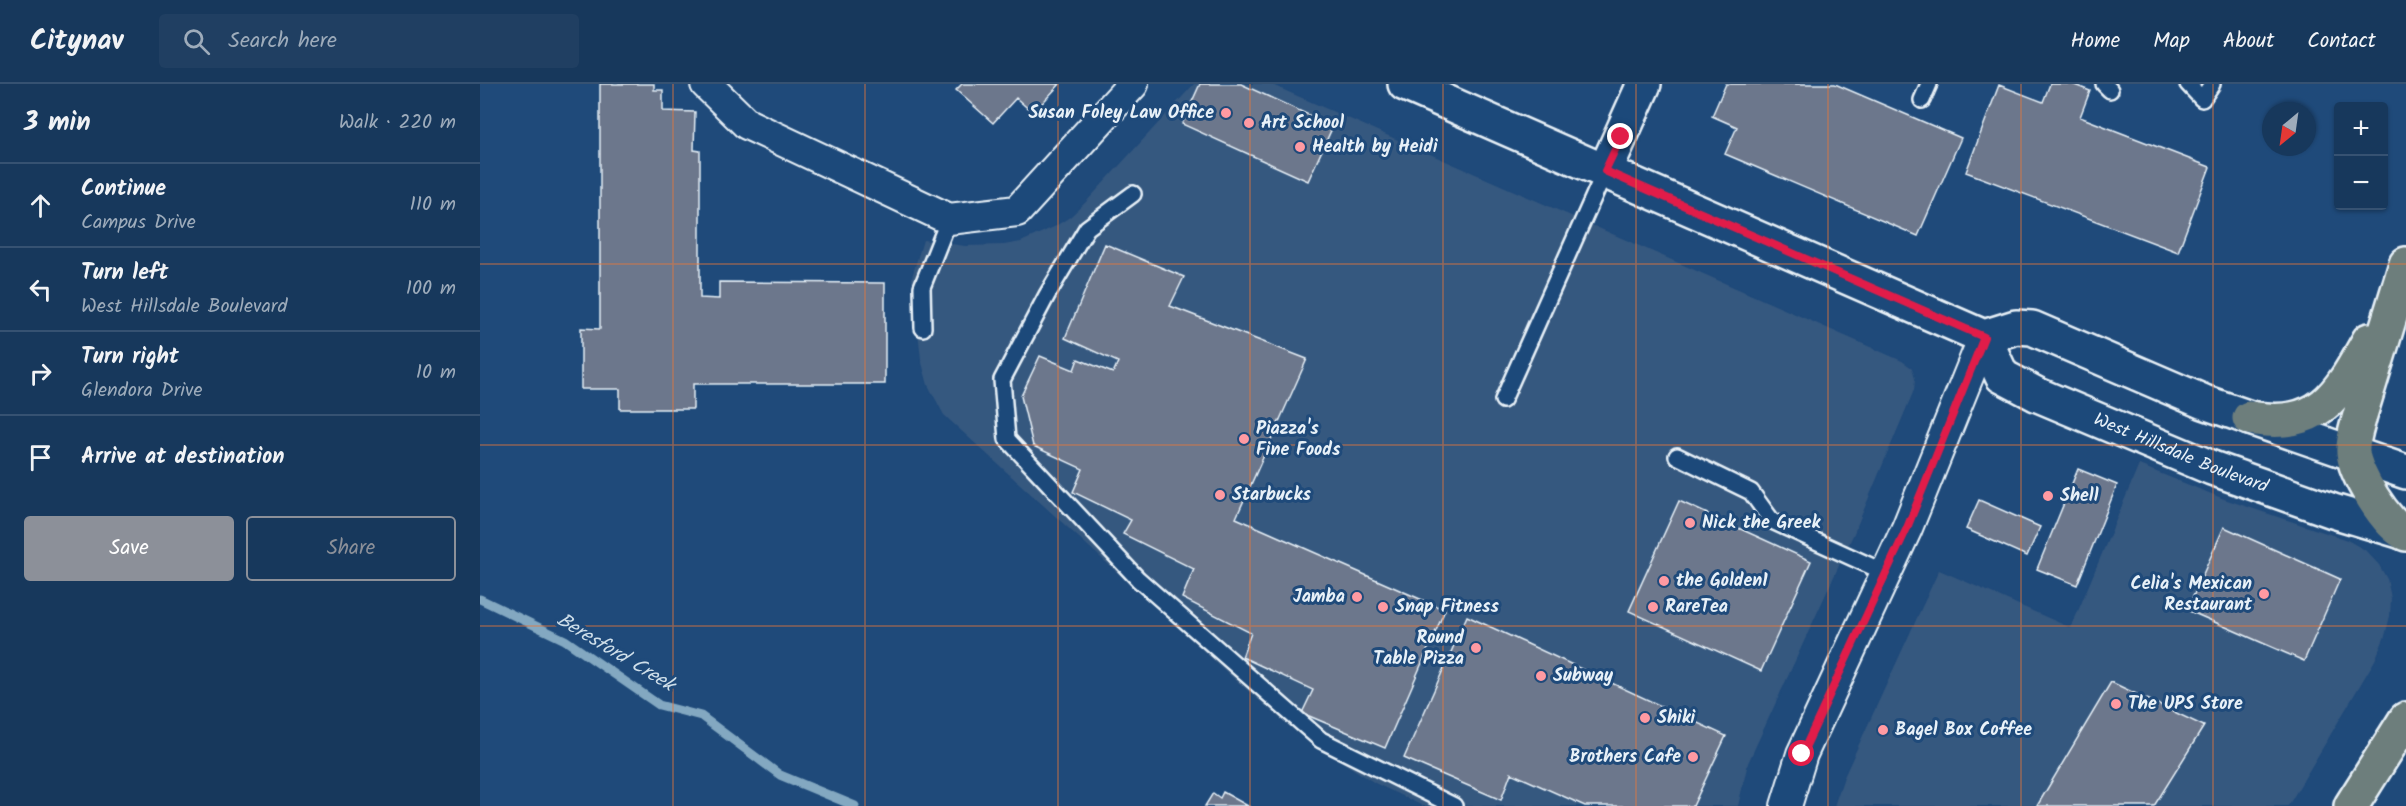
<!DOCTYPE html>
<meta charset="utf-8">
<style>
body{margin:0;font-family:Kalam,sans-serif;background:#203f62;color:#f1f3f6}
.controls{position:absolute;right:18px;top:18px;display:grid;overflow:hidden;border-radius:6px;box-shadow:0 2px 4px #0004}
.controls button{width:54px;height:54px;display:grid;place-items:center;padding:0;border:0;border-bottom:2px solid #365272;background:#17385c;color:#f1f3f6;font:30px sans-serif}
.compass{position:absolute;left:1782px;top:18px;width:54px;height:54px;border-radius:50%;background:#17385c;box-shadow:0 2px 4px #0004;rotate:209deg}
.stop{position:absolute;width:18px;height:18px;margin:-14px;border:4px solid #e11d48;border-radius:50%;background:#fff}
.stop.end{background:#e11d48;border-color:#fff;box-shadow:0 2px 6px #0008}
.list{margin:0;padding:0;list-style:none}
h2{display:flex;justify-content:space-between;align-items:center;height:78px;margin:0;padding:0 24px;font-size:26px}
h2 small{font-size:20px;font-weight:400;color:#9eacbb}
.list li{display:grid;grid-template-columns:39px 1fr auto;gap:18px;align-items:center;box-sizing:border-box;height:84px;padding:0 24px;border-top:2px solid #365272}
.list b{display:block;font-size:22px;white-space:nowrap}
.list p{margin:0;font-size:20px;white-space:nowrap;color:#9eacbb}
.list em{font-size:20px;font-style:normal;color:#9eacbb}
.actions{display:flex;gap:12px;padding:18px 24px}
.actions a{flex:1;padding:14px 0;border:2px solid #8c9099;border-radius:6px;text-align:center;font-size:21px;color:#8c9099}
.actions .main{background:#8c9099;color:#fff}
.icon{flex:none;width:33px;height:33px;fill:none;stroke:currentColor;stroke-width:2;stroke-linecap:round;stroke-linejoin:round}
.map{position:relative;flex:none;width:1926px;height:722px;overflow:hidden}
header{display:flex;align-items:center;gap:36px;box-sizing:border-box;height:84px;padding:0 30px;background:#17385c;border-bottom:2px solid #365272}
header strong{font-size:28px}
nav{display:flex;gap:33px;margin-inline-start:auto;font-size:21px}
.search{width:420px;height:54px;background:#203f62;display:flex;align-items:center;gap:15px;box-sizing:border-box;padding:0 21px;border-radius:6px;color:#9eacbb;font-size:22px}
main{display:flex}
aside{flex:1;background:#17385c}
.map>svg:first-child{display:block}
.built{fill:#36587f}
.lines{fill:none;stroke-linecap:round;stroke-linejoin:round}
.stream{stroke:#83a8c1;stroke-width:9}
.building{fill:#6c778c;stroke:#e8f1f8;stroke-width:1.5}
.lane-casing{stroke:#e8f1f8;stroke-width:20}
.street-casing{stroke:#e8f1f8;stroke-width:34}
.secondary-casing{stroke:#e8f1f8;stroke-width:38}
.highway-casing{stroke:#e8f1f8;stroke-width:38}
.lane{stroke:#1f4a7a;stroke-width:15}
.street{stroke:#1f4a7a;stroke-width:30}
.secondary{stroke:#1f4a7a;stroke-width:33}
.highway{stroke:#6d7e7c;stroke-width:33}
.route{stroke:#e11d48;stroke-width:8}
.grid{fill:none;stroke:#e8773b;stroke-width:1.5;stroke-opacity:0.55}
.poi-dot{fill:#ff9aa2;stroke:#1f4a7a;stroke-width:2}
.labels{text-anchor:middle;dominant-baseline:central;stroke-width:6;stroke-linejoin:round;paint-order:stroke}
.poi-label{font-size:18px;font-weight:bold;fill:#e8f1f8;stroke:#1f4a7a;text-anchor:start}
.street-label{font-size:18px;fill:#e8f1f8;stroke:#1f4a7a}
.water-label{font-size:20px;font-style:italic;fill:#cfdfea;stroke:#1f4a7a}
</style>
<header>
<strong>Citynav</strong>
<div class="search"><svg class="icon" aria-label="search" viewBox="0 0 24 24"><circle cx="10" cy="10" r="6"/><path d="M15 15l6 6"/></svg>Search here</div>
<nav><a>Home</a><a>Map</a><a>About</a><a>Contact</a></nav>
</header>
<main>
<aside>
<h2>3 min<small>Walk · 220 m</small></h2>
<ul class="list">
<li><svg class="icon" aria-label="ahead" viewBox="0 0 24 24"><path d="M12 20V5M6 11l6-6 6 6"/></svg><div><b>Continue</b><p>Campus Drive</p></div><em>110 m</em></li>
<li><svg class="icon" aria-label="left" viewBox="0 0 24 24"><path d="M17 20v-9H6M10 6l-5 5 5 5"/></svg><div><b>Turn left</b><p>West Hillsdale Boulevard</p></div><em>100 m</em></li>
<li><svg class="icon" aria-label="right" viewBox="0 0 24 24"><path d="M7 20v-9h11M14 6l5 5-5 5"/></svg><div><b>Turn right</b><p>Glendora Drive</p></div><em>10 m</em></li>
<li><svg class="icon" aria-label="arrive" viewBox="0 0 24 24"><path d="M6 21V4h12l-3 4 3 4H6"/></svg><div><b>Arrive at destination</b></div></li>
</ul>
<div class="actions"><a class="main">Save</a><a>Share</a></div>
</aside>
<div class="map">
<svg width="1926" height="722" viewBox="0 0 1926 722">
<rect width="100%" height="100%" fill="#1f4a7a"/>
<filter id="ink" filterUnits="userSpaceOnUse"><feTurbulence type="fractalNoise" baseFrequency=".0167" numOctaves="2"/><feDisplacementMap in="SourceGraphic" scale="12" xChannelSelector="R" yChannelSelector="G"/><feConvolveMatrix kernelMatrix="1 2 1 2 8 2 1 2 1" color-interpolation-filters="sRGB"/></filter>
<g filter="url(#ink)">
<path class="built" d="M714,0H790L1422,277L1432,284L1435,295L1434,306L1374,449L1268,679L1258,722H943L895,699L817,649L751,592L464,331L448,301L441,275L432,193L443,156L485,162L524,161L541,158L574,143L590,133L607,117Z
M1659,381L1744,415L1867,456L1885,466L1899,481L1907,495L1911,514L1910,532L1905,552L1895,576L1808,722H1354L1364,693L1459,486L1591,544Z"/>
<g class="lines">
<path class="stream" d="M0,515L85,556L179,621L221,632L300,691L375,722"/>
</g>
<path class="building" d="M120,0H174V6H183V27L215,28L214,66L220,67V214L239,215V198L405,199V300H213V325H140V305H101V244L120,245Z
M482,0H580L553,29L536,14L513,39L476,6Z
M720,0H761L853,42L828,97L702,40Z
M1246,0H1355L1481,54L1438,152L1245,70L1257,43L1232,32Z
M1570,0H1592L1610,7L1600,33L1730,83L1698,168L1486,88L1519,1L1563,18Z
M625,160L704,193L690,222L827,275L756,434L965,526L905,664L822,629L833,606L762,573L771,549L702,514L714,485L643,450L651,436L593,408L603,385L553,362L541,312L560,272L594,286L598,275L633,289L638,278L585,254Z
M1598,385L1637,401L1597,501L1557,485Z
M1499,416L1560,443L1547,472L1486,445Z
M1199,417L1331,477L1281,587L1149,527Z
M1744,443L1860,495L1824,577L1707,526Z
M987,532L1246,652L1213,722H1105L1031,689L1021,716L924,674Z
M1631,598L1724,642L1674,722H1557Z
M743,708L768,722H725L733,709L740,714Z"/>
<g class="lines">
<g class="lane-casing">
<path id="lane" d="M1624,0L1630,6
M1708,0L1722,15L1732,0
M1442,16L1449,0
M653,110L607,144L567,211L522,296L527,355L658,495L841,656L974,722
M443,244L442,203L469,135
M1023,316L1125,87
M1197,372L1271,408L1292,437L1406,489"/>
</g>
<g class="street-casing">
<path id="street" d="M226,0L267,40L469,135L537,127L653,0
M1306,722L1322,670L1427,444L1504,253"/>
</g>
<g class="secondary-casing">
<g id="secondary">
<path d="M925,0L1504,253L1536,243L1552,244L1724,318L1926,388"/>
<path d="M1125,87L1164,0"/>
<path id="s1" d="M1504,253L1522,292L1556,310L1732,384L1853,427L1926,449"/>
</g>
</g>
<g class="highway-casing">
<path id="highway" d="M1926,180L1880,331C1877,343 1872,356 1873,368C1875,390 1906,441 1926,450
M1769,334C1840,346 1858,312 1889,256
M1871,722L1926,635"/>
</g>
<use href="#lane" class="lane"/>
<use href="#street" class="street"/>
<use href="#secondary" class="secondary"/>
<use href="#highway" class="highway"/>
</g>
</g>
<g class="lines" filter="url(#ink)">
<path class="route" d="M1141,53L1125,87L1504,253L1427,444L1322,670"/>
</g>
<path class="grid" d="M193,0V722M385,0V722M578,0V722M770,0V722M963,0V722M1156,0V722M1348,0V722M1541,0V722M1733,0V722M0,180H1926M0,361H1926M0,542H1926"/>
<g class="poi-dot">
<circle cx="746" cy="29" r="6"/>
<circle cx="769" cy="39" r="6"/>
<circle cx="820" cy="63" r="6"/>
<circle cx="764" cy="355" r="6"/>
<circle cx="740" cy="411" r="6"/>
<circle cx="1568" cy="412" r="6"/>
<circle cx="1210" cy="439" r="6"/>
<circle cx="1184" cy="497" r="6"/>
<circle cx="1784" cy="510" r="6"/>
<circle cx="877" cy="513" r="6"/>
<circle cx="903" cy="523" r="6"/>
<circle cx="1173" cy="523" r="6"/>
<circle cx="996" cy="564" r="6"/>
<circle cx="1061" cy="592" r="6"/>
<circle cx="1636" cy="620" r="6"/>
<circle cx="1165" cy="634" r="6"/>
<circle cx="1403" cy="646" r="6"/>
<circle cx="1213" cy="673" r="6"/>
</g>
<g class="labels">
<g class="poi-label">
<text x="734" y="29" text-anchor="end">Susan Foley Law Office</text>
<text x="781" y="39">Art School</text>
<text x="832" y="63">Health by Heidi</text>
<text x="776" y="345">Piazza's<tspan x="776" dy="21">Fine Foods</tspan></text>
<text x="752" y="411">Starbucks</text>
<text x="1580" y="412">Shell</text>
<text x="1222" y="439">Nick the Greek</text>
<text x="1196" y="497">the Golden1</text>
<text x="1772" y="500" text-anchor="end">Celia's Mexican<tspan x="1772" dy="21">Restaurant</tspan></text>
<text x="865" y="513" text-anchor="end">Jamba</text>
<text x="915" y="523">Snap Fitness</text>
<text x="1185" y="523">RareTea</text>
<text x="984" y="554" text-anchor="end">Round<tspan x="984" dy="21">Table Pizza</tspan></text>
<text x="1073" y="592">Subway</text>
<text x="1648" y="620">The UPS Store</text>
<text x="1177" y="634">Shiki</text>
<text x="1415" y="646">Bagel Box Coffee</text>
<text x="1201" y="673" text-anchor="end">Brothers Cafe</text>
</g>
<g class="street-label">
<text stroke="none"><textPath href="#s1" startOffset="238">West Hillsdale Boulevard</textPath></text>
</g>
<g class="water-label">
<text transform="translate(135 569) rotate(31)">Beresford Creek</text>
</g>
</g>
</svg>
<div class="controls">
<button>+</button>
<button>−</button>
</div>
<svg class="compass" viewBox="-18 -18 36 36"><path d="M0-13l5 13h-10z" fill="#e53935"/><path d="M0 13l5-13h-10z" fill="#9eacbb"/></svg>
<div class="stop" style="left:1322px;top:670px"></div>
<div class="stop end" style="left:1141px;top:53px"></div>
</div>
</main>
